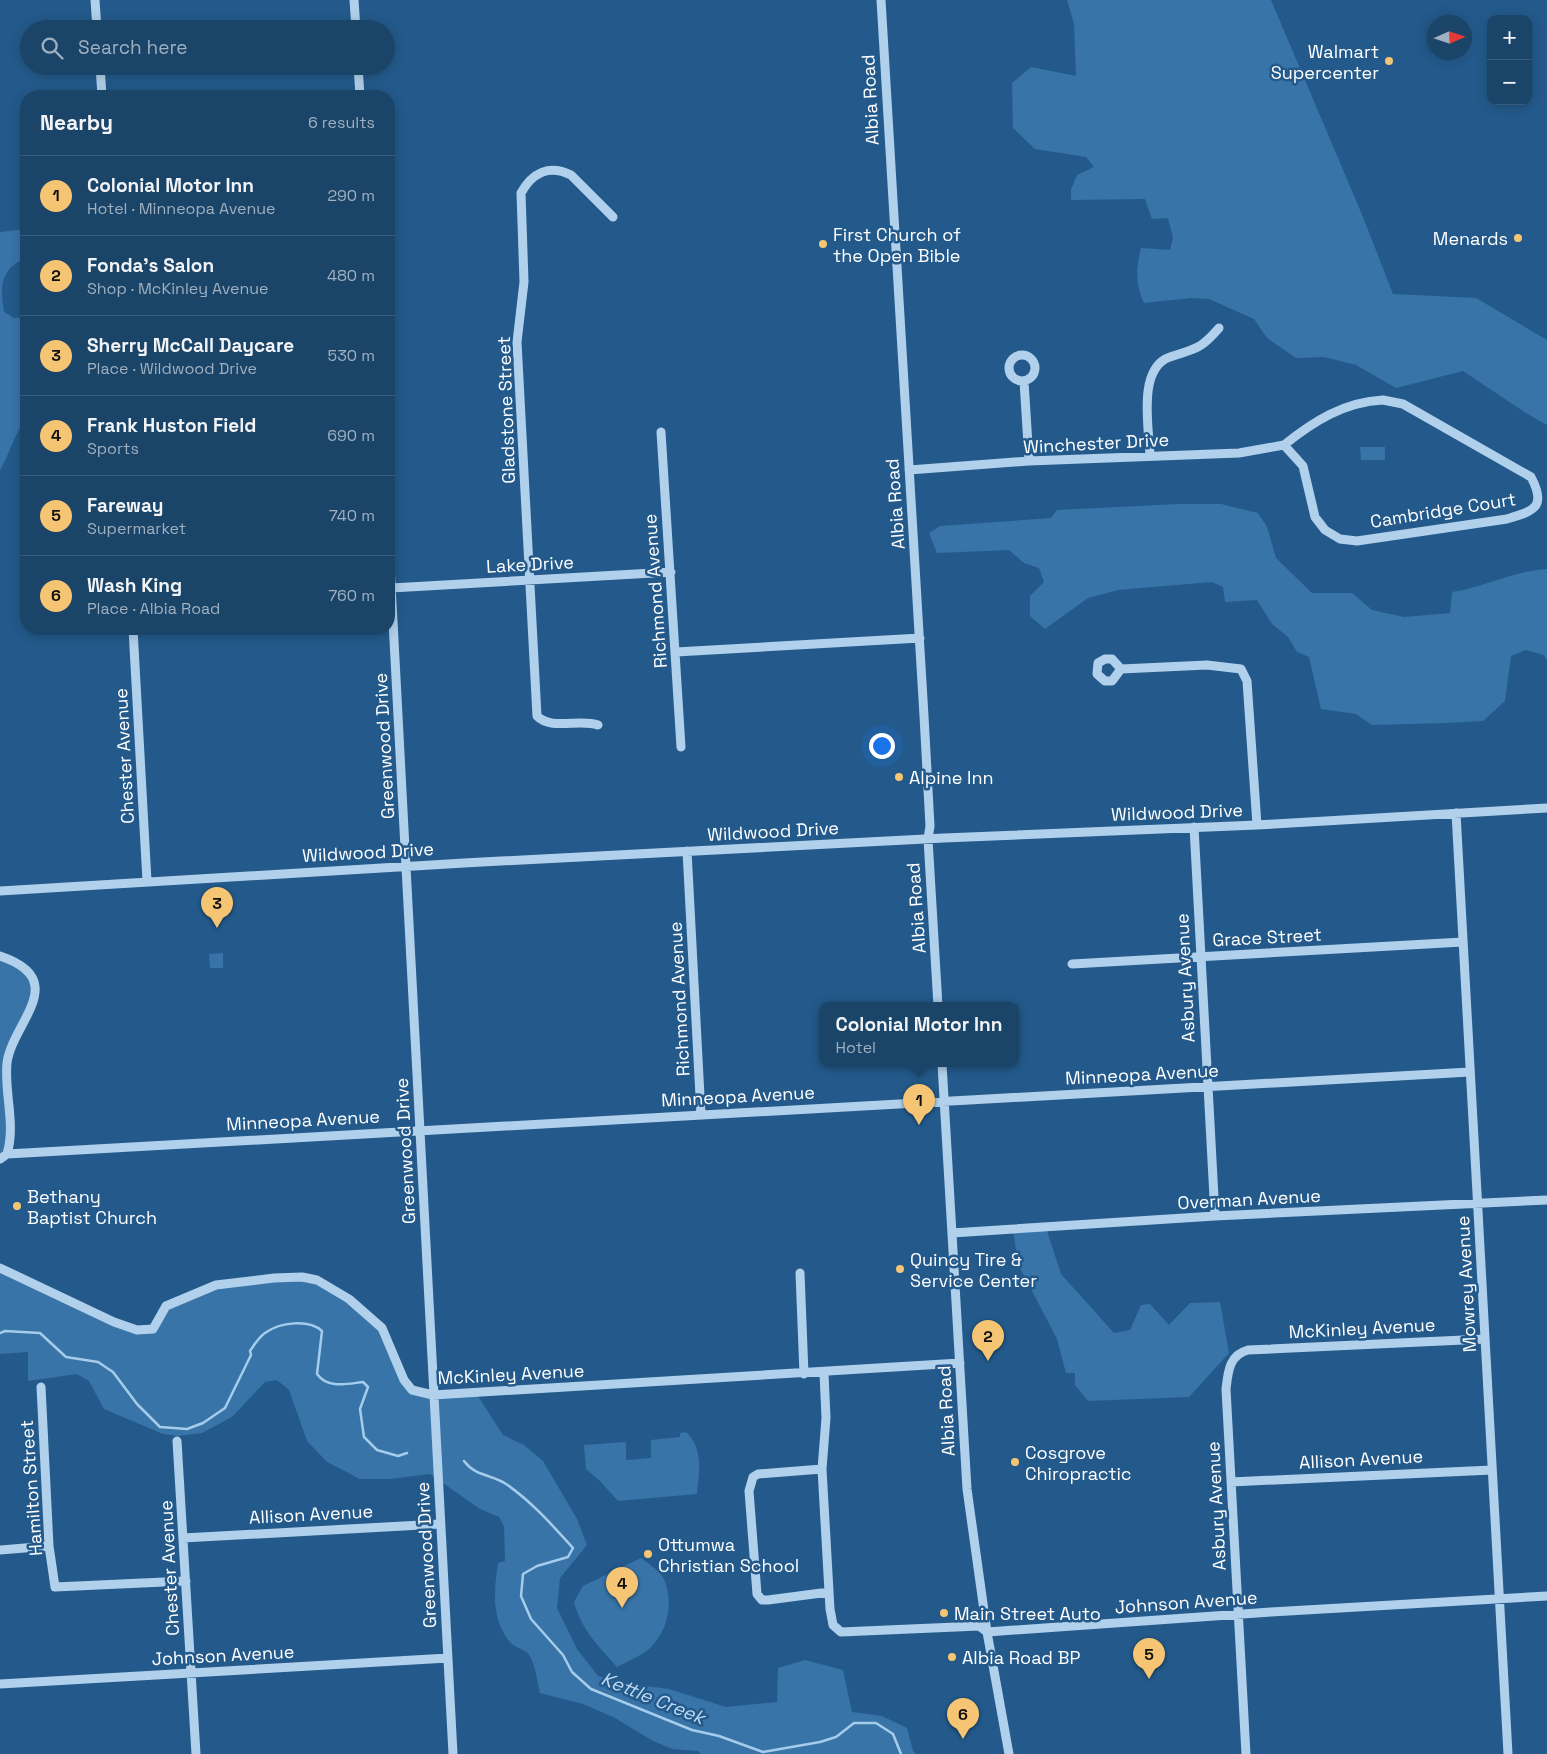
<!DOCTYPE html>
<meta charset="utf-8">
<style>
body{margin:0;font-family:"Space Grotesk",sans-serif;background:#274e71;color:#f1f3f6}
.controls{position:absolute;right:15px;top:15px;display:grid;overflow:hidden;border-radius:10px;box-shadow:0 2px 12px #0003}
.controls button{width:45px;height:45px;display:grid;place-items:center;padding:0;border:0;border-bottom:1px solid #385c7c;background:#1a4468;color:#f1f3f6;font:25px sans-serif}
.compass{position:absolute;left:1427px;top:15px;width:45px;height:45px;border-radius:50%;background:#1a4468;box-shadow:0 2px 12px #0003;rotate:87deg}
.you{position:absolute;left:881px;top:745px;width:18px;height:18px;margin:-12px;border:4px solid #fff;border-radius:50%;background:#1a73e8;box-shadow:0 0 0 8px #1a73e833}
.badge{display:grid;place-items:center;width:32px;height:32px;border-radius:50%;background:#f6c574;color:#111;font-size:16px;font-weight:700}
.pin{position:absolute;translate:-50% -41px;filter:drop-shadow(0 1px 2px #0008)}
.pin::after{content:'';position:absolute;top:26px;width:18px;height:15px;background:inherit;clip-path:polygon(0 0,100% 0,50% 100%)}
.popup{position:absolute;left:819px;top:1002px;width:200px;height:65px;box-sizing:border-box;display:grid;place-content:center;border-radius:10px;background:#1a4468;filter:drop-shadow(0 1px 4px #0005);font-size:16px;white-space:nowrap;color:#9fb0c0}
.popup b{font-size:19px;color:#f1f3f6}
.popup::after{content:'';position:absolute;left:50%;top:100%;margin-left:-10px;border:10px solid transparent;border-top-color:#1a4468}
.list{margin:0;padding:0;list-style:none}
h2{display:flex;justify-content:space-between;align-items:center;height:65px;margin:0;padding:0 20px;font-size:21px}
h2 small{font-size:16px;font-weight:400;color:#9fb0c0}
.list li{display:grid;grid-template-columns:32px 1fr auto;gap:15px;align-items:center;box-sizing:border-box;height:80px;padding:0 20px;border-top:1px solid #385c7c}
.list b{display:block;font-size:19px;white-space:nowrap}
.list p{margin:0;font-size:16px;white-space:nowrap;color:#9fb0c0}
.list em{font-size:16px;font-style:normal;color:#9fb0c0}
.icon{flex:none;width:28px;height:28px;fill:none;stroke:currentColor;stroke-width:2;stroke-linecap:round;stroke-linejoin:round}
.map{position:relative;flex:none;width:1547px;height:1754px;overflow:hidden}
.search{position:absolute;background:#1a4468;box-shadow:0 2px 12px #0003;left:20px;top:20px;width:375px;height:55px;display:flex;align-items:center;gap:12px;box-sizing:border-box;padding:0 18px;border-radius:28px;color:#9fb0c0;font-size:19px}
.panel{position:absolute;background:#1a4468;box-shadow:0 2px 12px #0003;left:20px;top:90px;width:375px;height:545px;border-radius:20px}
.map>svg:first-child{display:block}
.green{fill:#3874a8}
.lines{fill:none;stroke-linecap:round;stroke-linejoin:round}
.stream{stroke:#a5cceb;stroke-width:2.5}
.minor{stroke:#b1d0eb;stroke-width:9}
.poi-dot{fill:#f6c574;stroke:#235a8b;stroke-width:2}
.labels{text-anchor:middle;dominant-baseline:central;stroke-width:5;stroke-linejoin:round;paint-order:stroke}
.poi-label{font-size:18px;fill:#fff;stroke:#235a8b;text-anchor:start}
.street-label{font-size:18px;fill:#fff;stroke:#235a8b}
.water-label{font-size:19px;font-style:italic;fill:#bddaf2;stroke:#235a8b}
</style>
<div class="map">
<svg width="1547" height="1754" viewBox="0 0 1547 1754">
<rect width="100%" height="100%" fill="#235a8b"/>
<path class="green" d="M1067,0H1271L1363,217L1393,294L1476,298L1547,340V425L1526,413L1463,371L1396,388L1356,365L1324,357L1296,358L1267,338L1254,319L1209,299L1191,298L1144,303C1135,283 1136,269 1141,248L1170,250L1173,238L1168,218L1152,219L1145,199L1071,200V190L1077,175L1094,167L1086,157L1035,149L1013,128L1012,83L1031,67L1076,76L1074,24Z
M26,229V258C0,269 0,286 4,312L14,318L26,317V421H24C14,437 9,454 0,470V232Z
M1360,447H1385V460H1361Z
M1179,504H1221L1258,513L1267,527L1276,558L1312,593H1352L1372,610L1404,617L1450,613L1452,592C1484,587 1513,571 1547,569V661L1544,655L1526,650L1511,656L1505,701L1483,721L1445,723L1372,725L1356,714L1321,709L1309,657L1297,652L1288,637L1272,624L1257,600L1225,602L1223,587L1212,582L1118,590L1088,598L1045,629L1030,616V596L1044,582L1039,568L1024,563L1009,550L937,553L929,533L940,526L1051,518L1057,510Z
M223,953V968H210L209,954Z
M0,956L21,965L35,990L7,1062L11,1140L0,1159Z
M1046,1228L1061,1274L1114,1333L1130,1330L1141,1305L1150,1304L1169,1325L1190,1303L1220,1302L1229,1353L1189,1397L1088,1401L1075,1385V1373H1066L1057,1339L1018,1264L1013,1229Z
M0,1268L114,1322L153,1329L166,1306L216,1285L317,1280L382,1328L412,1390L476,1393L503,1435L524,1445L543,1461L577,1519L587,1545L560,1578L557,1608L577,1649L598,1676L623,1683L669,1689L726,1707L777,1702L778,1668L805,1660L843,1670L852,1712L882,1716L907,1728L913,1751L916,1754H701L698,1751L672,1749L653,1741L615,1718L583,1704L540,1693C537,1681 536,1668 530,1656C526,1649 514,1648 509,1641C491,1618 494,1590 498,1563L505,1561L504,1526L499,1517L480,1509L430,1474L390,1479H360L327,1462L307,1441L289,1390L277,1380L265,1382L232,1417L202,1433L178,1436L163,1434L104,1409L89,1381L77,1374L28,1381V1352L0,1354Z
M686,1432C704,1449 699,1472 697,1494L618,1501L600,1481L586,1469L584,1445L626,1442V1460L651,1458V1440L680,1437V1433Z
M641,1558C649,1564 659,1570 664,1579C674,1602 668,1631 650,1648C641,1656 628,1661 617,1667C598,1646 581,1629 574,1602L583,1586Z"/>
<g class="lines">
<path class="stream" d="M0,1333L5,1331L40,1333L66,1357L98,1362L113,1372L137,1404L160,1427L187,1429L203,1423L225,1408L251,1355L250,1351C254,1345 259,1337 265,1333C280,1322 309,1319 322,1331L317,1374C328,1389 346,1384 363,1382L368,1387L360,1409L364,1437L377,1450L398,1456L407,1453
M464,1461C476,1477 491,1474 506,1484C530,1500 554,1527 573,1548L568,1557L537,1566L523,1574L521,1596L531,1619L563,1655L572,1672L591,1689L692,1730L719,1736L763,1752L820,1742L836,1737L854,1723H876L893,1734L901,1754"/>
<path class="minor" d="M95,0L97,29
M354,0L356,29
M881,0L924,716L930,826L928,839L938,1006
M100,66L102,96
M358,66L360,96
M1009 368a13 13 0 1 1 26 0a13 13 0 1 1-26 0Z
M1024,381L1029,461
M1383,400L1403,404L1531,477C1547,507 1534,511 1507,519L1357,541L1340,539L1325,530L1315,517L1303,466L1284,445C1314,421 1344,402 1383,400Z
M661,432L681,747
M1150,456C1149,428 1137,368 1170,357C1196,348 1200,350 1219,328
M909,470L1029,461L1239,453L1284,445
M389,546L453,1754
M391,588L671,572
M133,629L147,881
M676,652L920,638
M1105,659H1112L1121,669L1112,681H1105L1097,674L1098,663Z
M1121,669L1207,665L1241,669L1247,681L1257,825
M598,725C579,718 552,731 537,716L517,342L524,282L521,193C532,173 549,164 571,175L613,217
M1456,813L1508,1754
M1194,827L1215,1216
M687,851L701,1115
M0,891L464,863L944,838L1257,825L1547,808
M0,956C72,980 12,1023 7,1063C4,1093 16,1124 7,1154L0,1159
M1072,964L1463,942
M942,1064L967,1489L987,1632L1009,1754
M7,1154L1470,1072
M952,1233L1215,1216L1547,1200
M0,1268L114,1322L137,1330L153,1329L166,1306L216,1285L274,1278L302,1277L317,1280L349,1299L382,1328L404,1380L412,1390L433,1395L960,1363
M800,1273L804,1374
M824,1373L826,1418L822,1469L830,1609L833,1625L841,1632L979,1626L987,1632L1271,1612L1547,1596
M41,1387L49,1546L55,1587L186,1581
M177,1441L196,1754
M822,1469L758,1474L753,1477L749,1491L757,1594L762,1600H768L829,1592
M1231,1482L1492,1470
M183,1538L440,1524
M0,1550L49,1546
M0,1684L448,1658
M1246,1754L1226,1389C1228,1372 1229,1355 1248,1350L1485,1339"/>
</g>
<g class="poi-dot">
<circle cx="1389" cy="61" r="5"/>
<circle cx="1518" cy="238" r="5"/>
<circle cx="823" cy="244" r="5"/>
<circle cx="899" cy="777" r="5"/>
<circle cx="17" cy="1206" r="5"/>
<circle cx="900" cy="1269" r="5"/>
<circle cx="1015" cy="1462" r="5"/>
<circle cx="648" cy="1554" r="5"/>
<circle cx="944" cy="1613" r="5"/>
<circle cx="952" cy="1657" r="5"/>
</g>
<g class="labels">
<g class="poi-label">
<text x="1379" y="51" text-anchor="end">Walmart<tspan x="1379" dy="21">Supercenter</tspan></text>
<text x="833" y="234">First Church of<tspan x="833" dy="21">the Open Bible</tspan></text>
<text x="1508" y="238" text-anchor="end">Menards</text>
<text x="909" y="777">Alpine Inn</text>
<text x="27" y="1196">Bethany<tspan x="27" dy="21">Baptist Church</tspan></text>
<text x="910" y="1259">Quincy Tire &amp;<tspan x="910" dy="21">Service Center</tspan></text>
<text x="1025" y="1452">Cosgrove<tspan x="1025" dy="21">Chiropractic</tspan></text>
<text x="658" y="1544">Ottumwa<tspan x="658" dy="21">Christian School</tspan></text>
<text x="954" y="1613">Main Street Auto</text>
<text x="962" y="1657">Albia Road BP</text>
</g>
<g class="street-label">
<text transform="translate(870 100) rotate(-93)">Albia Road</text>
<text transform="translate(506 410) rotate(-92)">Gladstone Street</text>
<text transform="translate(1096 443) rotate(-3)">Winchester Drive</text>
<text transform="translate(895 504) rotate(-94)">Albia Road</text>
<text transform="translate(1443 510) rotate(-9)">Cambridge Court</text>
<text transform="translate(530 564) rotate(-3)">Lake Drive</text>
<text transform="translate(655 591) rotate(-94)">Richmond Avenue</text>
<text transform="translate(384 746) rotate(-93)">Greenwood Drive</text>
<text transform="translate(124 756) rotate(-93)">Chester Avenue</text>
<text transform="translate(1177 812) rotate(-2)">Wildwood Drive</text>
<text transform="translate(773 831) rotate(-3)">Wildwood Drive</text>
<text transform="translate(368 852) rotate(-3)">Wildwood Drive</text>
<text transform="translate(916 908) rotate(-94)">Albia Road</text>
<text transform="translate(1267 937) rotate(-3)">Grace Street</text>
<text transform="translate(1185 978) rotate(-93)">Asbury Avenue</text>
<text transform="translate(679 999) rotate(-93)">Richmond Avenue</text>
<text transform="translate(1142 1074) rotate(-3)">Minneopa Avenue</text>
<text transform="translate(738 1096) rotate(-3)">Minneopa Avenue</text>
<text transform="translate(303 1120) rotate(-3)">Minneopa Avenue</text>
<text transform="translate(405 1151) rotate(-93)">Greenwood Drive</text>
<text transform="translate(1249 1199) rotate(-3)">Overman Avenue</text>
<text transform="translate(1466 1284) rotate(-93)">Mowrey Avenue</text>
<text transform="translate(1362 1328) rotate(-3)">McKinley Avenue</text>
<text transform="translate(511 1374) rotate(-3)">McKinley Avenue</text>
<text transform="translate(946 1411) rotate(-93)">Albia Road</text>
<text transform="translate(1361 1459) rotate(-3)">Allison Avenue</text>
<text transform="translate(31 1488) rotate(-94)">Hamilton Street</text>
<text transform="translate(1216 1506) rotate(-93)">Asbury Avenue</text>
<text transform="translate(311 1514) rotate(-3)">Allison Avenue</text>
<text transform="translate(426 1555) rotate(-93)">Greenwood Drive</text>
<text transform="translate(169 1568) rotate(-93)">Chester Avenue</text>
<text transform="translate(1186 1602) rotate(-4)">Johnson Avenue</text>
<text transform="translate(223 1655) rotate(-3)">Johnson Avenue</text>
</g>
<g class="water-label">
<text transform="translate(653 1698) rotate(22)">Kettle Creek</text>
</g>
</g>
</svg>
<div class="controls">
<button>+</button>
<button>−</button>
</div>
<svg class="compass" viewBox="-18 -18 36 36"><path d="M0-13l5 13h-10z" fill="#e53935"/><path d="M0 13l5-13h-10z" fill="#9fb0c0"/></svg>
<div class="you"></div>
<div class="pin badge" style="left:919px;top:1125px">1</div>
<div class="popup"><b>Colonial Motor Inn</b>Hotel</div>
<div class="pin badge" style="left:988px;top:1361px">2</div>
<div class="pin badge" style="left:217px;top:928px">3</div>
<div class="pin badge" style="left:622px;top:1608px">4</div>
<div class="pin badge" style="left:1149px;top:1679px">5</div>
<div class="pin badge" style="left:963px;top:1739px">6</div>
<div class="search"><svg class="icon" aria-label="search" viewBox="0 0 24 24"><circle cx="10" cy="10" r="6"/><path d="M15 15l6 6"/></svg>Search here</div>
<section class="panel">
<h2>Nearby<small>6 results</small></h2>
<ul class="list">
<li><span class="badge">1</span><div><b>Colonial Motor Inn</b><p>Hotel · Minneopa Avenue</p></div><em>290 m</em></li>
<li><span class="badge">2</span><div><b>Fonda's Salon</b><p>Shop · McKinley Avenue</p></div><em>480 m</em></li>
<li><span class="badge">3</span><div><b>Sherry McCall Daycare</b><p>Place · Wildwood Drive</p></div><em>530 m</em></li>
<li><span class="badge">4</span><div><b>Frank Huston Field</b><p>Sports</p></div><em>690 m</em></li>
<li><span class="badge">5</span><div><b>Fareway</b><p>Supermarket</p></div><em>740 m</em></li>
<li><span class="badge">6</span><div><b>Wash King</b><p>Place · Albia Road</p></div><em>760 m</em></li>
</ul>
</section>
</div>
